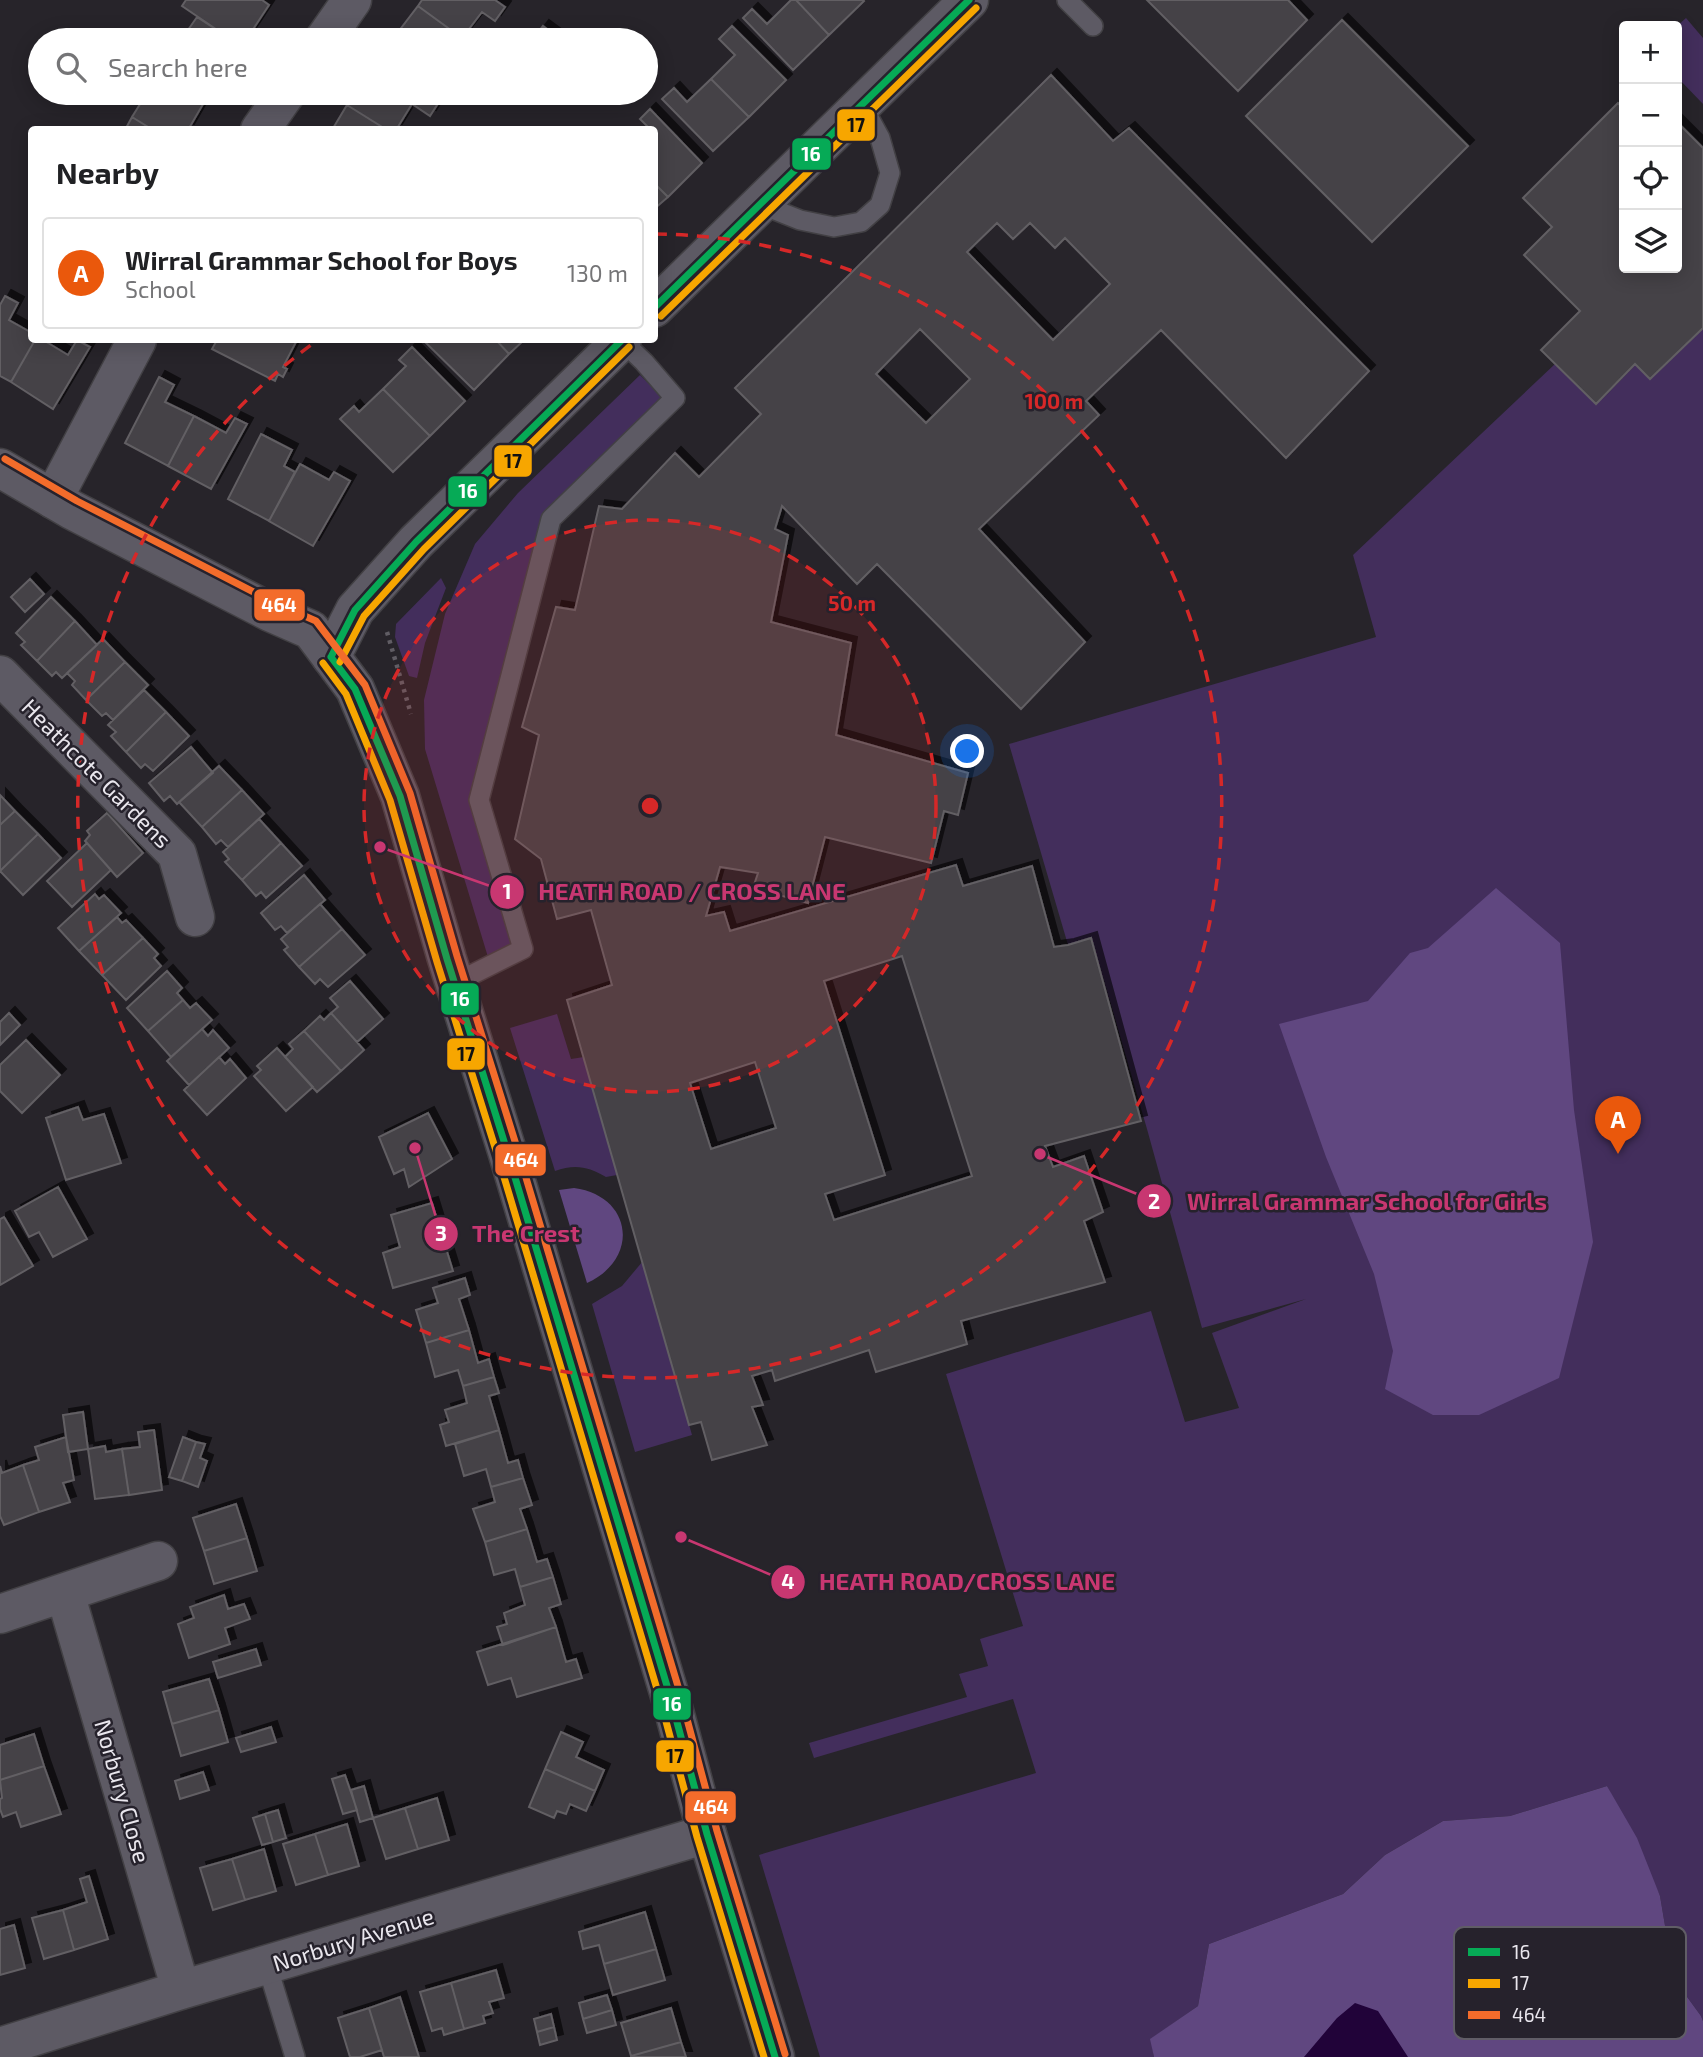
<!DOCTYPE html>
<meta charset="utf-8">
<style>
body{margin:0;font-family:"Exo 2",sans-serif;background:#f6f6f6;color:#202124}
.controls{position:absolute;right:21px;top:21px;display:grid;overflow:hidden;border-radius:7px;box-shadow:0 4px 18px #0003}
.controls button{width:63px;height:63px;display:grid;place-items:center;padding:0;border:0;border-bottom:2px solid #e0e0e0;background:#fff;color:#202124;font:35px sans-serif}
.you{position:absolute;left:968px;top:752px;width:24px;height:24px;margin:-18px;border:5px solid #fff;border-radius:50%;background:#1a73e8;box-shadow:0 0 0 10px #1a73e833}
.badge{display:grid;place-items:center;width:46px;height:46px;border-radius:50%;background:#ea580c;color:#fff;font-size:23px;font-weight:700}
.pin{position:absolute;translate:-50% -58px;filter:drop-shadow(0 2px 4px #0008)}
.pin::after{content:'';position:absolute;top:37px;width:24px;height:21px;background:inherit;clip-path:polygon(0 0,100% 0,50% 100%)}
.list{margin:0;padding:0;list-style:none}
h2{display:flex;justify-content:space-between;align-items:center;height:91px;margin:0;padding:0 28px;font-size:30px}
h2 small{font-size:23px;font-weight:400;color:#757577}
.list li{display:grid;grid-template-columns:46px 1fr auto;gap:21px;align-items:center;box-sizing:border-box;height:112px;margin:0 14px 14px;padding:0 14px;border:2px solid #e0e0e0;border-radius:7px}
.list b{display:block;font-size:26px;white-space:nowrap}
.list p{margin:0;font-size:23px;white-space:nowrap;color:#757577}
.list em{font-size:23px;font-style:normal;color:#757577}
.icon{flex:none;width:38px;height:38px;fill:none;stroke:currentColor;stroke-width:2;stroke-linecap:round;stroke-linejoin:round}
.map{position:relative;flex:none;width:1703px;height:2057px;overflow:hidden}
.search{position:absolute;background:#fff;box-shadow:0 4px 18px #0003;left:28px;top:28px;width:630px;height:77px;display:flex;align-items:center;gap:18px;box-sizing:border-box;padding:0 24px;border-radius:38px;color:#757577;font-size:26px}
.panel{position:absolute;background:#fff;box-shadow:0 4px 18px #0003;left:28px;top:126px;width:630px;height:217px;border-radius:7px}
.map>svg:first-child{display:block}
.green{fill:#432e5c}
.forest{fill:#604780}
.water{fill:#210339}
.building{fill:#444246;stroke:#625f64;stroke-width:2;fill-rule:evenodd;filter:url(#shadow)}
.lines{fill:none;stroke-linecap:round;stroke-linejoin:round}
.service-casing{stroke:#424044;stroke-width:22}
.minor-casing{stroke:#424044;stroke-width:41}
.tertiary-casing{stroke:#424044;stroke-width:41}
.path{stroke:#605d64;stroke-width:4.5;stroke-dasharray:3.5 5;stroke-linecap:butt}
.service{stroke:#5d5a64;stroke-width:19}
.minor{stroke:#5d5a64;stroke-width:38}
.tertiary{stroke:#5d5a64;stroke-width:38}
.bus-1-casing{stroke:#26222c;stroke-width:12}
.bus-2-casing{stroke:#26222c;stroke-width:12}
.bus-3-casing{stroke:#26222c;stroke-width:12}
.bus-1{stroke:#06aa56;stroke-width:7}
.bus-2{stroke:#f7a600;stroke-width:7}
.bus-3{stroke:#f36c2b;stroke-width:7}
.ring{fill:none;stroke:#d62828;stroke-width:3.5;stroke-dasharray:12 9}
.labels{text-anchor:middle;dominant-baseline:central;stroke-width:5;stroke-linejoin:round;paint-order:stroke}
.street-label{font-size:23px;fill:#e9e6ed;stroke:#26222c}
.key{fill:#26222c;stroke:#605d66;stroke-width:2}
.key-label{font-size:19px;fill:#e9e6ed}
.centre{fill:#d62828;stroke:#26222c;stroke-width:3.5}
.ring-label{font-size:21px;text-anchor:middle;font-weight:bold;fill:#d62828;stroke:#26222c;stroke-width:5;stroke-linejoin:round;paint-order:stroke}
.leader{fill:none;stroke:#c83771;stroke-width:2.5}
.callout-dot{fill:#c83771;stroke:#26222c;stroke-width:2.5}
.mark-label{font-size:21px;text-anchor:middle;font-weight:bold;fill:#fff}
.callout-label{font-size:24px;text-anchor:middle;font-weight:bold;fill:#c83771;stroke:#26222c;stroke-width:5;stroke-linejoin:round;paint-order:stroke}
.line-badge{stroke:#26222c;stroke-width:2.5}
.badge-label{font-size:19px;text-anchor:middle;font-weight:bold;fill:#fff}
.pale-badge-label{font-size:19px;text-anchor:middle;font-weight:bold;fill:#111}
</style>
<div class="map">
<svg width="1703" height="2057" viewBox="0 0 1703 2057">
<defs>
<filter id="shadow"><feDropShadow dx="6" dy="-6" stdDeviation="0" flood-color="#0009"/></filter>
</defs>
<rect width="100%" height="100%" fill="#27242a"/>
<path class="green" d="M1686,18L1703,38V104L1677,77V26Z
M1703,328V2021L1701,2016L1674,1979L1660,1896L1607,1786L1510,1816L1443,1821L1385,1855L1343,1894L1209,1944L1198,2006L1151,2039L1154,2057H820L759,1855L1036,1773L1013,1699L814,1758L809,1743L967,1697L959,1674L988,1666L980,1639L1023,1626L946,1374L1151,1311L1185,1422L1239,1408L1212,1333L1306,1299L1202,1328L1147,1129L1092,939L1068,945L1009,744L1376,637L1353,555L1555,364L1596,404L1635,364Z
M640,375L665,400L567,493L474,794L514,939L512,955L491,967L425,749L424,700L445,614L475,544L518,493Z
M441,578L446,588L425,643L417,678L409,676L395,637L396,624Z
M557,1014L571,1059L584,1057L617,1175L606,1177C588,1166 574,1164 555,1171L510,1028Z
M643,1261L692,1435L635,1452L592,1304L622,1286Z"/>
<path class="forest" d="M1496,888L1560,943L1574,1110L1593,1242L1559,1378L1479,1415H1433L1385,1389L1393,1351L1374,1274L1326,1157L1279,1024L1368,1001L1410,953L1428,948Z
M574,1188C633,1196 640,1259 587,1283L559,1190Z
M1607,1786L1637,1838L1660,1896L1674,1979L1701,2016L1703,2021V2057H1154L1150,2039L1198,2006L1209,1944L1343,1894L1385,1855L1443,1821L1510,1816Z"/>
<path class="water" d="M1355,2003L1378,2011L1408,2057H1295H1304L1337,2018Z"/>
<path class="building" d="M186,0H262L269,5L246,40H232L182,6Z
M422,0H495L505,7L495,21L482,12L462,38L418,6Z
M791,0H796L829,35L793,70L743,18L752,9L767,24Z
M796,0H863L864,1L829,35Z
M1147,0H1288L1307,20L1238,91Z
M418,6L462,38L460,40H392Z
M197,17L232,40H181Z
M1342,20L1468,146L1372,242L1246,116Z
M543,26L562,40H532Z
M732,26L786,80L749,117L711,79L735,55L719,39Z
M1051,75L1113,141L1129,128L1369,371L1286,458L1161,330L1086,401L1099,415L979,529L1085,642L1021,709L877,564L857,584L782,506L775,529L788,535L771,622L851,643L836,735L968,773L958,815L944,811L931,863L825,837L808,903L753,888L758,873L720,867L706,916L724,912L730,931L956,865L963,886L1032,866L1054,947L1068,945L1091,938L1141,1121L1045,1146L1053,1167L1084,1156L1103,1212L1084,1221L1105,1282L961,1321L967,1344L876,1372L869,1350L775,1381L772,1370L752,1376L763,1405L752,1407L767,1445L712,1460L701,1422L689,1425L567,1000L612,985L591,910L557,919L541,859L515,839L539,735L522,727L556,607L575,610L599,506L622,509L675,453L699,477L761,414L735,388ZM997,223L1013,239L1030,223L1055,248L1065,238L1110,284L1053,340L967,252ZM920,329L970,379L926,423L876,374ZM902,956L972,1176L834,1220L825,1194L885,1175L824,981ZM755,1062L776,1128L711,1149L690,1083Z
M711,79L749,117L713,151L662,99L674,88L687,102Z
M147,93H195L206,99L188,130H153L132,117Z
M355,93H419L437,105L430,116L412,104L396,130H387L347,105Z
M1618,103L1624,109V268H1677V122L1703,148V328L1650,379L1635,364L1596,404L1541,350L1580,311L1524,255L1552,227L1523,198Z
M347,105L387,130H332Z
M650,109L702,163L668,197L654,183V130H651L640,119Z
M132,117L153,130H125Z
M654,183L668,197L654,209Z
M5,296L18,303L9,320L32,333V340H35L11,382L0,376V305Z
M35,340H43L68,355L77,340L90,347L53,409L11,382Z
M217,340H297L283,367L287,369L283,377L278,374L275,381L212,349Z
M423,340H496L509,354L474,390Z
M496,340H524L509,354Z
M412,347L465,401L430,436L383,389L406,366L399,360Z
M159,377L174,385L165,402L194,416L168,466L125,443Z
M383,389L430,436L393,472L340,419L354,406L359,412Z
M194,416L226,433L235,418L247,424L211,489L168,466Z
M261,434L292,450L284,466L295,472L269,521L228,499Z
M300,464L329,480L334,472L350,481L313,546L269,521Z
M30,579L44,594L25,612L11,597Z
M51,597L75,621L37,661L21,645L25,642L16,633Z
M75,621L97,645L62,678L56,672L52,676L37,661Z
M103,639L125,662L86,700L72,685L75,681L67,673Z
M125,662L148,685L113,720L106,713L102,716L86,700Z
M144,690L166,712L126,752L111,736L116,732L108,725Z
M166,712L189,736L153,771L145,764L141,768L126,752Z
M191,747L213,773L177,804L170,796L164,801L149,783Z
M219,766L242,790L202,827L179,802Z
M242,790L264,814L228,847L221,840L216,844L202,827Z
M0,795L15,811L0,825Z
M15,811L38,834L0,871V825Z
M107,813L143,853L117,877L85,841L90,835L87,831Z
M259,819L281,843L242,880L225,862L229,859L223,852Z
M38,834L61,858L23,895L0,871Z
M87,843L111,870L72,907L47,881Z
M281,843L302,866L266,898L261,892L256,896L242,880Z
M304,875L325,900L287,933L281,926L275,930L261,913Z
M95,894L99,899L104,895L121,913L79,951L58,928Z
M320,904L342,929L299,967L284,950L288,947L281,939Z
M117,917L122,923L126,920L143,938L102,975L79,951Z
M342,929L365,955L328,987L320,979L315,984L299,967Z
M143,938L158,954L154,958L161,966L126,1000L102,975Z
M167,971L182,988L177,993L183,1000L148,1031L127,1008Z
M350,981L383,1019L357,1042L331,1013L338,1007L330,998Z
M183,1000L190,1008L196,1003L212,1020L171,1057L148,1031Z
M9,1013L20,1025L0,1045V1022Z
M331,1013L364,1050L341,1071L304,1031L320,1016L324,1020Z
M202,1029L208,1036L213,1030L229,1048L189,1085L167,1061Z
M304,1031L341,1071L317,1092L285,1057L293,1049L289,1044Z
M26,1040L60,1075L22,1113L0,1091V1065Z
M277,1048L313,1087L286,1111L254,1076L261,1070L257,1066Z
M219,1057L225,1064L230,1059L246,1078L207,1115L184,1090Z
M78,1107L83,1120L104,1114L121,1163L66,1180L46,1118Z
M428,1113L452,1159L409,1187L404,1169L394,1174L379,1137Z
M58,1187L87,1239L53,1257L39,1232L29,1237L15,1211Z
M432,1203L453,1271L393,1288L383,1253L400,1247L391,1215Z
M4,1217L33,1266L0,1285V1219Z
M465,1278L470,1295L459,1299L469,1330L426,1343L416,1310L438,1303L433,1288Z
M469,1330L478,1363L489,1359L494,1377L463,1386L458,1370L435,1377L426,1343Z
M494,1377L499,1393L489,1396L499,1430L446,1446L440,1425L449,1422L445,1410L467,1403L463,1386Z
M83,1412L88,1449L68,1452L63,1415Z
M154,1430L162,1490L129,1495L122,1449L140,1447L138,1432Z
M499,1430L508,1463L518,1460L523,1478L491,1487L486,1469L464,1476L455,1444Z
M66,1437L74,1480L63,1483L70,1502L39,1512L23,1465L39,1460L35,1447Z
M183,1437L196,1442L182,1481L169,1477Z
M196,1442L205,1444L200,1458L207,1461L198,1487L182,1481Z
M105,1446L106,1452L122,1449L129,1495L95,1499L88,1449Z
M23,1465L39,1512L4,1525L0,1516V1466L2,1473Z
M523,1478L532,1505L520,1509L527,1529L485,1542L473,1509L495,1502L491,1487Z
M236,1504L247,1538L204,1551L193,1518Z
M527,1529L537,1562L547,1559L553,1577L520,1587L515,1569L494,1575L485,1542Z
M247,1538L257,1571L214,1584L204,1551Z
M553,1577L561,1604L549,1608L556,1627L503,1645L497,1627L507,1624L504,1613L525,1605L520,1587Z
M224,1595L228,1609L244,1604L250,1619L225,1628L230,1644L189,1658L178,1624L194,1618L190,1607Z
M556,1627L566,1662L576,1659L582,1678L517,1697L511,1678L488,1685L477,1652Z
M256,1649L261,1665L218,1678L213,1662Z
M209,1679L219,1710L172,1724L163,1692Z
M219,1710L228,1742L181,1756L172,1724Z
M271,1727L276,1742L241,1752L236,1738Z
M561,1732L583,1742L576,1757L604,1770L595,1791L545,1769Z
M34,1734L44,1766L0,1780V1745Z
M44,1766L61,1814L21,1827L16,1812L3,1817L0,1809V1799L2,1798L0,1780Z
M545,1769L595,1791L586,1811L570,1804L566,1814L557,1811L554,1818L529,1807Z
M203,1772L209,1790L180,1799L175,1781Z
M345,1775L357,1810L343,1814L332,1779Z
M364,1786L373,1818L360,1822L351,1790Z
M437,1798L449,1840L418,1849L405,1808Z
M405,1808L418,1849L386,1859L373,1818Z
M278,1810L286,1838L273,1842L265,1814Z
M265,1814L273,1842L262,1845L253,1818Z
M347,1824L359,1866L328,1875L315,1834Z
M315,1834L328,1875L296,1885L283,1844Z
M264,1849L276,1891L245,1900L232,1859Z
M232,1859L245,1900L213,1910L200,1868Z
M89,1876L108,1939L74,1950L63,1910L87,1902L80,1879Z
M63,1910L74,1950L44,1959L32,1918Z
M645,1912L656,1949L604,1964L599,1945L583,1949L579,1932Z
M14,1925L25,1968L0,1975V1929Z
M656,1949L665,1980L613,1995L604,1964Z
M496,1970L504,1998L489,2002L493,2013L483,2016L485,2023L464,2029L451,1983Z
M451,1983L464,2029L444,2035L442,2028L432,2031L420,1992Z
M607,1995L612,2010L583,2019L579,2003Z
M400,1997L419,2057H384L369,2008Z
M369,2008L382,2050L360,2057H350L338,2018Z
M671,2008L681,2042L631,2056L621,2023Z
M612,2010L616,2025L587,2033L583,2019Z
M551,2014L554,2027L537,2032L534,2019Z
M554,2027L557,2040L540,2045L537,2032Z
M681,2042L686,2057H631V2056Z"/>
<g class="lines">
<g class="service-casing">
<path id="service" d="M1067,0L1093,26
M760,204L800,220L834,227L861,222L880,205L890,173L880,138L862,105
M455,983L523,949L479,800L551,519L675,398L644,362L621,340
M267,1965L295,2057"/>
</g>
<g class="minor-casing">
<path id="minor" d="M324,40L352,0
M260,130L286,93
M654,308L969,0
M53,499L137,340
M331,657L355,610L416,542L622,340
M0,675L177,854L195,917
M65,1593L181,1990
M0,1614L158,1561
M0,2047L181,1990L707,1834"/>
</g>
<g class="tertiary-casing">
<path id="tertiary" d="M0,468L72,510L270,612L311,630L355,689L400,796L447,959L508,1154L670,1696L707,1834L775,2057"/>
</g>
<path class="path" d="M387,632L411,714"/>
<use href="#service" class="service"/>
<use href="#minor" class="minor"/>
<use href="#tertiary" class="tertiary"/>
<g class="bus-1-casing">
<path id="bus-1" d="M654,308L969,0
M331,657L355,689L400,796L447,959L508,1154L670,1696L707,1834L775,2057
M331,657L355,610L416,542L622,340"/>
</g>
<g class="bus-2-casing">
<path id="bus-2" d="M661,316L976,8
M340,662L364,616L424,549L629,347
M323,663L346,694L390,800L437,962L498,1157L660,1699L697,1837L764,2057"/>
</g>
<g class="bus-3-casing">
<path id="bus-3" d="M5,459L77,501L275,603L316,621L365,685L410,793L457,956L518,1151L680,1693L717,1831L785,2054"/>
</g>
<use href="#bus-1" class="bus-1"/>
<use href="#bus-2" class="bus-2"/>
<use href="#bus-3" class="bus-3"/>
</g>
<circle cx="650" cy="806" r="286" fill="#d62828" fill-opacity=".12"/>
<g class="ring">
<circle cx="650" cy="806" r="286"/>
<path d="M655 234A572 572 0 1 1 318 340"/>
</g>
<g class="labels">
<g class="street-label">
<text transform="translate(97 773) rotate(45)">Heathcote Gardens</text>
<text transform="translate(123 1791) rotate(74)">Norbury Close</text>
<text transform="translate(353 1939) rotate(-17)">Norbury Avenue</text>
</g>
</g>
<rect x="1454" y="1927" width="232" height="112" rx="10" class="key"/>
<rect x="1468" y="1948" width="32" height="8" fill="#06aa56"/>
<rect x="1468" y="1979" width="32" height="9" fill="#f7a600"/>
<rect x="1468" y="2011" width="32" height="8" fill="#f36c2b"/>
<g class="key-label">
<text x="1512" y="1959">16</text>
<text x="1512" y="1990">17</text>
<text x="1512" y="2022">464</text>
</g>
<circle cx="650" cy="806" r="10" class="centre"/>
<g class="ring-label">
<text x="1054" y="409">100 m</text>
<text x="852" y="611">50 m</text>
</g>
<path class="leader" d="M380 847L507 892M1040 1154L1154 1201M415 1148L441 1234M681 1537L788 1582"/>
<g class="callout-dot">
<circle cx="380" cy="847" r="7"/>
<circle cx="1040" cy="1154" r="7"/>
<circle cx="415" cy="1148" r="7"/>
<circle cx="681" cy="1537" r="7"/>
<circle cx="507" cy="892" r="18"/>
<circle cx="1154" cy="1201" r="18"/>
<circle cx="441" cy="1234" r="18"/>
<circle cx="788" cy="1582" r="18"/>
</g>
<g class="mark-label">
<text x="507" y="899">1</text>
<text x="1154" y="1209">2</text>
<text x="441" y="1241">3</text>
<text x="788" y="1589">4</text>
</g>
<g class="callout-label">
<text x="692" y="900">HEATH ROAD / CROSS LANE</text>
<text x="1367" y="1210">Wirral Grammar School for Girls</text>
<text x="526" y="1242">The Crest</text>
<text x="967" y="1590">HEATH ROAD/CROSS LANE</text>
</g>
<g class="line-badge">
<rect x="836" y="108" width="40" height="34" rx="7" fill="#f7a600"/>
<rect x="791" y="137" width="41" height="34" rx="7" fill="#06aa56"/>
<rect x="493" y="444" width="40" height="34" rx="7" fill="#f7a600"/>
<rect x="447" y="475" width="41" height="33" rx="7" fill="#06aa56"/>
<rect x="253" y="588" width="53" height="34" rx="7" fill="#f36c2b"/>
<rect x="440" y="982" width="40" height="34" rx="7" fill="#06aa56"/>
<rect x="446" y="1037" width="40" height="34" rx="7" fill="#f7a600"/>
<rect x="494" y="1143" width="53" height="34" rx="7" fill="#f36c2b"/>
<rect x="652" y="1687" width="40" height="34" rx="7" fill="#06aa56"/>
<rect x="655" y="1739" width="40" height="34" rx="7" fill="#f7a600"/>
<rect x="684" y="1790" width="53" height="34" rx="7" fill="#f36c2b"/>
</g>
<g class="badge-label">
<text x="811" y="161">16</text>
<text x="468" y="498">16</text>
<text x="279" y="612">464</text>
<text x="460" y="1006">16</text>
<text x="521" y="1167">464</text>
<text x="672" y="1711">16</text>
<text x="711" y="1814">464</text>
</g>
<g class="pale-badge-label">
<text x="856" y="132">17</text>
<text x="513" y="468">17</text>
<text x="466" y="1061">17</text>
<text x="675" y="1763">17</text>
</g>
</svg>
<div class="controls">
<button>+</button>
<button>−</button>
<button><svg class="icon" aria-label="locate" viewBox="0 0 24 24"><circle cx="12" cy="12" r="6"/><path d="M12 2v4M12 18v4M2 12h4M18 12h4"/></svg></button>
<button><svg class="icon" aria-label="layers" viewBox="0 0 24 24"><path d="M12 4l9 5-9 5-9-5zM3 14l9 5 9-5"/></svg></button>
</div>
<div class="you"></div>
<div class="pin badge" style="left:1618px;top:1154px">A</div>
<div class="search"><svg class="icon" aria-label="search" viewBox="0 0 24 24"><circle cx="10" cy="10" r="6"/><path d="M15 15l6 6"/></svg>Search here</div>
<section class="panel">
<h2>Nearby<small></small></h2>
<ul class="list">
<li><span class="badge">A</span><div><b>Wirral Grammar School for Boys</b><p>School</p></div><em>130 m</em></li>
</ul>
</section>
</div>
